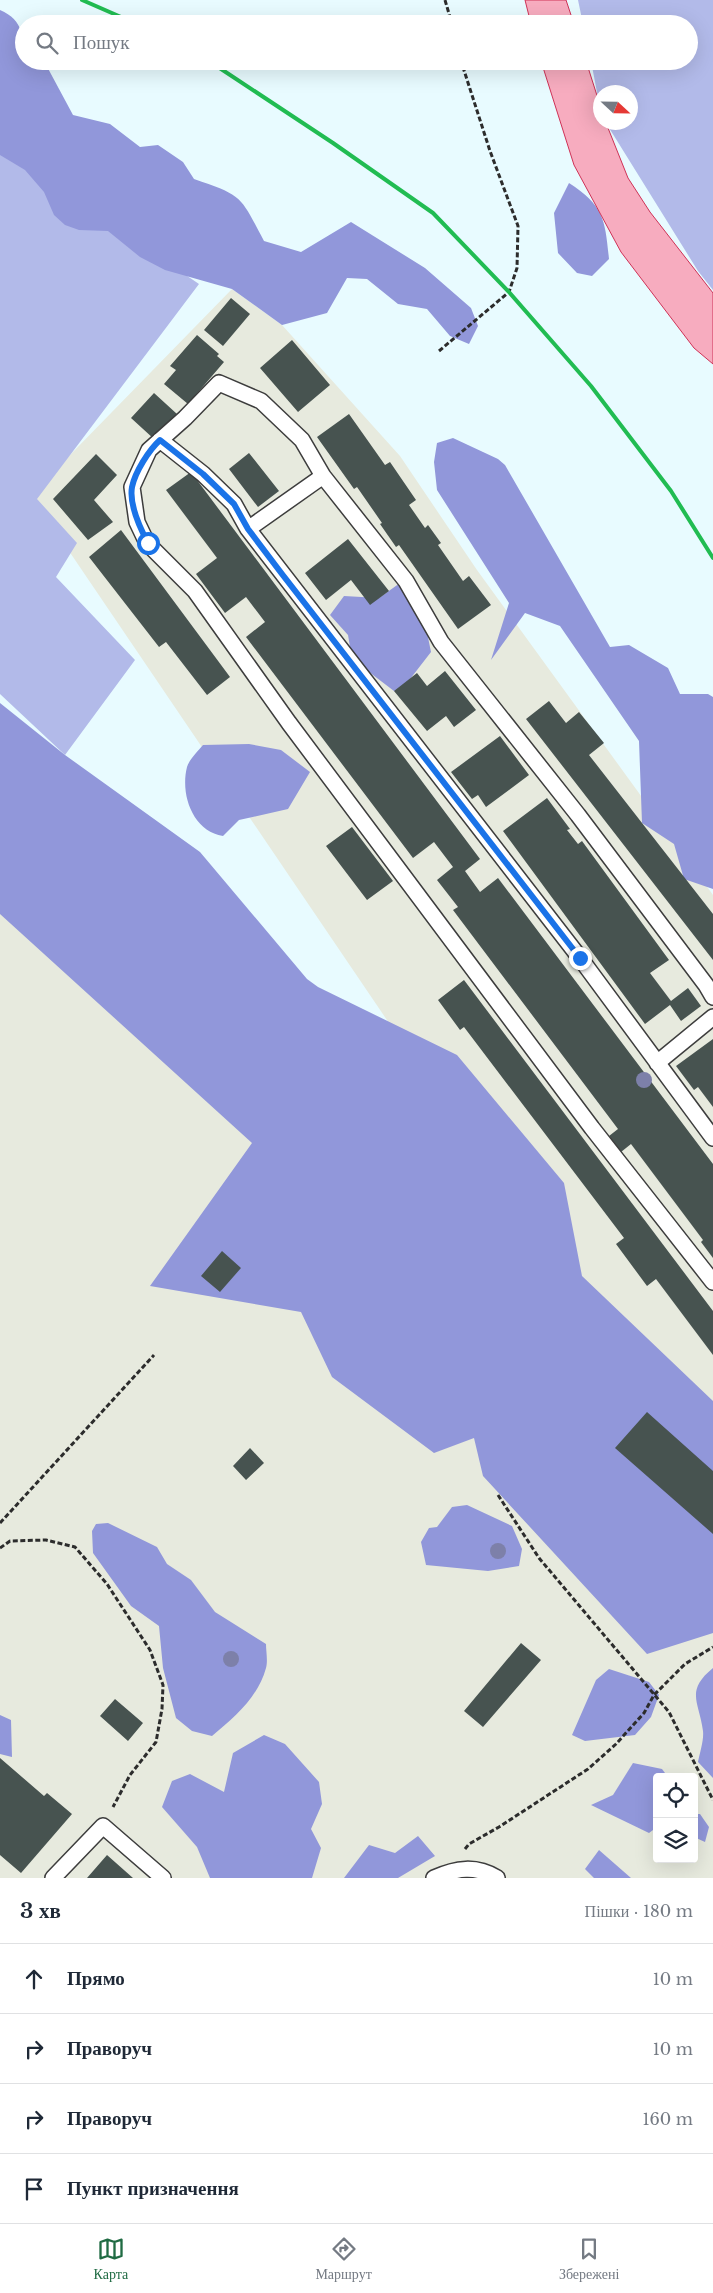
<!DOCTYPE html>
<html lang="uk">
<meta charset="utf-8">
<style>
body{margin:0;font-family:"Libre Baskerville",serif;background:#f6f6f7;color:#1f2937}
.controls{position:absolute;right:15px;bottom:15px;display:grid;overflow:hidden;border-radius:5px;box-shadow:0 5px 20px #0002}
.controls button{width:45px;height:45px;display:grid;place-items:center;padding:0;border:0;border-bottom:1px solid #e0e1e3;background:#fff;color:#1f2937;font:25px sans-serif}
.compass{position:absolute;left:593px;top:85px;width:45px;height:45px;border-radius:50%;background:#fff;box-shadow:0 5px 20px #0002;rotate:112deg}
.stop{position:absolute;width:15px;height:15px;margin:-11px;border:4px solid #1a73e8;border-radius:50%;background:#fff}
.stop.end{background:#1a73e8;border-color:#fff;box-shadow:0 1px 5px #0008}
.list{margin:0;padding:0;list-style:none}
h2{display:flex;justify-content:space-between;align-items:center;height:65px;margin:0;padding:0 20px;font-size:21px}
h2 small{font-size:16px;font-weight:400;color:#747a83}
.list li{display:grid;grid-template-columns:32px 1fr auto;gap:15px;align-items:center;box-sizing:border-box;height:70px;padding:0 20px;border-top:1px solid #e0e1e3}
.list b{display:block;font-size:19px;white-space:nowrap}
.list em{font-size:16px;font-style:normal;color:#747a83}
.icon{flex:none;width:28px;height:28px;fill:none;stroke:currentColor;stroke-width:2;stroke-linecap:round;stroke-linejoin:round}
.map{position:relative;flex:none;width:713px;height:1878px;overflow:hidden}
.search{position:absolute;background:#fff;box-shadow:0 5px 20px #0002;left:15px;right:15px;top:15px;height:55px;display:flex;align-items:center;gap:12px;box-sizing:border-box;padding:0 18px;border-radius:28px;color:#747a83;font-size:19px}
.sheet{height:345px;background:#fff}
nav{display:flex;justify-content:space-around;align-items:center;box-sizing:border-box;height:70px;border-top:1px solid #e0e1e3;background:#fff;font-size:14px;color:#747a83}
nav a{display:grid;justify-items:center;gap:2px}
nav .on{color:#206b43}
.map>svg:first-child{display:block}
.industrial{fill:#e7eade;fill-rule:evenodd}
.green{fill:#b2bae9}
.forest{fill:#9197da}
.water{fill:#f7acbf;stroke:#cf3257}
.building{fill:#475350}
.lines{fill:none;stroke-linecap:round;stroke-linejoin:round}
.service-casing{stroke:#3d3d3d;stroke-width:18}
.path{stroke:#2c2c2c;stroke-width:3;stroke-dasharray:5 2.5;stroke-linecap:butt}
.service{stroke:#fff;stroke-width:15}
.rail{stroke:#21bc52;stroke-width:4}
.tree{fill:#7d80a9}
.route{stroke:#1a73e8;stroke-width:6}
</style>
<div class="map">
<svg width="713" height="1878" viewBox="0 0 713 1878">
<rect width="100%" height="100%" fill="#e8fbff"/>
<path class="industrial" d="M232,289L282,325L400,456L477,570L713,895V1501L31,495Z
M0,822L713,1516V1878H0ZM657,1777H694V1859H657Z"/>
<path class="green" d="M578,0H713V290L698,271L606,123L630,122V92H600V108L591,61H689V24H583Z
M0,149L199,284L37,499L77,543L56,577L135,660L65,755L0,694Z"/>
<path class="forest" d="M0,10C24,20 24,39 24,61H44L73,115L110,124L140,147L158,145L183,162L194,179C244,196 240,196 264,241L301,252L351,222L425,268L471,308L478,326L469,344L450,336L427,309L398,304L367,279L347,278L327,313L282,325L232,289L165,270L140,257L108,231L79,230L65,225L54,215L44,192L25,170L0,155Z
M569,183C604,206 605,219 609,259L592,276L577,273L558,253L554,213Z
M453,438L498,459L505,465L610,647L629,645L668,668L680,694H708L713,697V889L684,879L674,844L642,823L639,741L560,626L525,613L491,660L509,603L437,490L434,462L437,443Z
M400,583L420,598L431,652L400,692L394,691L352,659L348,635L330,615L344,596L379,598Z
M0,703L65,755L200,852L307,979L318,987L457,1055L564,1183L582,1276L713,1401V1633L647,1654L483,1476L474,1438L434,1453L332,1377L301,1312L150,1286L252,1143L0,914Z
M249,744L281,750L310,772L288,809L239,820L223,836C193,831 180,795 187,767C189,760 198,751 203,745Z
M467,1505L512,1526L522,1549L519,1566L488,1571L426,1565L421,1542L429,1528L437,1527L452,1507Z
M108,1523L157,1547L167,1564L191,1580L215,1612L266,1644C266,1651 268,1661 266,1668C258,1697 235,1717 212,1736L192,1731L176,1718L163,1668L159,1626L131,1606L93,1553L92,1531L96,1524Z
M713,1668V1778L698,1762C700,1752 704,1740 703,1731C699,1701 685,1691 713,1668Z
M609,1669L649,1682L659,1695L651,1717L635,1735L585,1741L572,1735L596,1680Z
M0,1715L11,1720L12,1757L0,1754Z
M264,1735L285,1744L319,1782L322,1804L311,1829L321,1848L312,1878H210L197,1847L162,1807L172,1781L190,1774L224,1792L233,1753Z
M633,1763L662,1769L668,1777H657V1827L649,1833L591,1805L613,1795Z
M694,1814H700L709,1827L705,1842L694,1837Z
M418,1836L435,1856L398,1878H344L369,1845L395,1853Z
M599,1850L631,1878H594L585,1869Z"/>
<path class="water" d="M525,0H566L574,24H531Z
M541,61H586L600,105V122L606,123L628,178L650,212L713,293V364L694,348L621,252L574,165Z"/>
<path class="building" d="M231,298L250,314L223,346L204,330Z
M197,335L219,354L217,356L224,362L188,404L164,384L176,370L170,366Z
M292,340L330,385L298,412L260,368Z
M154,393L177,414L154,439L131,418Z
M349,414L385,465L390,462L416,500L409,505L425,528L428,525L441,543L438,545L463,581L469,576L491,605L458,629L399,545L396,547L380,524L382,523L357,487L354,489L317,437Z
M249,453L279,491L258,507L229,469Z
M96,454L117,475L94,500L113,522L88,540L53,499Z
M191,472L480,859L465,871L480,892L498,878L713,1164V1258L701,1242L703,1240L631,1144L621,1152L609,1136L618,1129L453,910L458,907L437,880L453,867L434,842L413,858L246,637L265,622L246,597L225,613L196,574L217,558L166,490Z
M121,530L230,677L207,695L166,642L159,647L89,557Z
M348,539L389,591L370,605L351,580L326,600L305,573Z
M445,671L476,710L454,727L446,716L427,731L394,691L417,673L427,686Z
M549,701L566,723L579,712L604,743L589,755L713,914V960L526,719Z
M500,736L529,775L486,807L478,795L472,799L451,772Z
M547,798L570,829L567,830L578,844L582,841L669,960L650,973L671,1001L688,988L701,1006L681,1021L670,1005L645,1024L503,831Z
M352,827L393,881L367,900L326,846Z
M464,980L713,1311V1355L656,1279L647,1286L616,1244L624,1238L464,1027L460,1030L438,1000Z
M713,1039V1107L698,1087L694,1090L676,1066Z
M222,1251L241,1268L220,1292L201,1276Z
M647,1412L713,1471V1534L615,1448Z
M250,1448L264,1463L246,1480L233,1466Z
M521,1643L541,1660L483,1727L464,1711Z
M115,1699L143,1723L128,1741L100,1716Z
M0,1758L44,1796L47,1793L72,1814L21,1873L0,1855Z
M107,1855L133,1878H87Z"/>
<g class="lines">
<g class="service-casing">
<path id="service" d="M160,440L203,474L234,504L248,529
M323,476L302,440L261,401L219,383L185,418L149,450L132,487L137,522L147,543L195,591L289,723L592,1128L713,1282
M713,997L706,985L578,815L441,642L406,581L323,476L248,529L580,958L713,1138
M657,1063L713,1017
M53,1878L103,1826L163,1878
M434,1878C456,1868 476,1865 497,1878"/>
</g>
<path class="path" d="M445,0L452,24
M439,351L509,292L517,268L518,226L490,151L461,61
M498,1495L539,1558L669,1712L713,1800
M0,1523L154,1355
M0,1548L10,1541L46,1540L75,1547L107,1584L150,1650L163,1685L162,1709L156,1742L130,1775L113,1807
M465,1849L469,1844L499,1827L588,1769L616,1744L644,1713L654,1695L685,1664L713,1647"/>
<use href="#service" class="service"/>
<path class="rail" d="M82,0L137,24
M209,61L333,143L433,213L509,292L591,386L671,491L713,558"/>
</g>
<g class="tree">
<circle cx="644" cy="1080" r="8"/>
<circle cx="498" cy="1551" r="8"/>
<circle cx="231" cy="1659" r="8"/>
</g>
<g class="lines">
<path class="route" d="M148,543C140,528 129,504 132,487C135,472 149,450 160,440L203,474L234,504L248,529L282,574L580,958"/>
</g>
</svg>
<div class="controls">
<button><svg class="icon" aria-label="locate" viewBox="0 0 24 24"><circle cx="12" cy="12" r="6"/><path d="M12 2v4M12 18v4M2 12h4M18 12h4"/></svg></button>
<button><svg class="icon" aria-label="layers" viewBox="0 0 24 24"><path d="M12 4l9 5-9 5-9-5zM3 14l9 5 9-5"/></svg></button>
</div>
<svg class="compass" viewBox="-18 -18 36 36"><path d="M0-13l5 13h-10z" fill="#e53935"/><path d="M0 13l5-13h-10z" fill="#747a83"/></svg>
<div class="stop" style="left:148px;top:543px"></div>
<div class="stop end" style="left:580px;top:958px"></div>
<div class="search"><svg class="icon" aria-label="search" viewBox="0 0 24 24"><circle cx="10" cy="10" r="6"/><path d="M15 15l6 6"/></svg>Пошук</div>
</div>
<section class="sheet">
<h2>3 хв<small>Пішки · 180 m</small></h2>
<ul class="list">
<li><svg class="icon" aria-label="ahead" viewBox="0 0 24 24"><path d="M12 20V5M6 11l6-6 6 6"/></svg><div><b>Прямо</b></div><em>10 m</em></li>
<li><svg class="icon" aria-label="right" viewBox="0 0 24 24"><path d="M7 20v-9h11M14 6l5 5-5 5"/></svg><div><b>Праворуч</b></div><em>10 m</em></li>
<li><svg class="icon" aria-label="right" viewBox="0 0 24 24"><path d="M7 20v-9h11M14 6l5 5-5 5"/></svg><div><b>Праворуч</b></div><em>160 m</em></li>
<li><svg class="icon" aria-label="arrive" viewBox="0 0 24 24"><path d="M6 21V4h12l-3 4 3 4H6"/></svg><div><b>Пункт призначення</b></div></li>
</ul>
</section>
<nav>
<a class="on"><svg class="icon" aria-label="map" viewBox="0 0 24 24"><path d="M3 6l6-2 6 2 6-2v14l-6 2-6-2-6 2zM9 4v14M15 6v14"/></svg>Карта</a>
<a><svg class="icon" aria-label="directions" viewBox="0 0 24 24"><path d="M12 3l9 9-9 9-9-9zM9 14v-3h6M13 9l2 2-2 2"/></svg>Маршрут</a>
<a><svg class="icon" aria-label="saved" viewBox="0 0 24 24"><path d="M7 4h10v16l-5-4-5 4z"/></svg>Збережені</a>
</nav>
